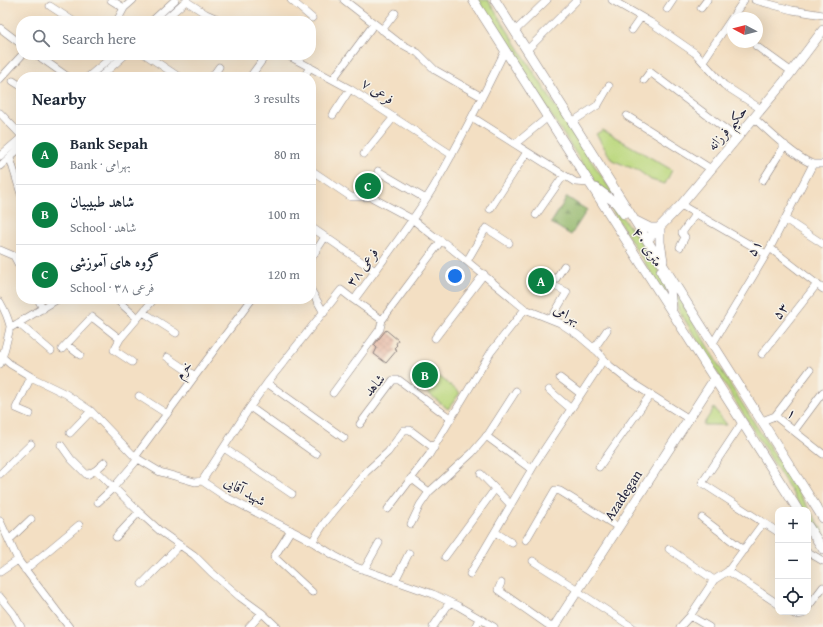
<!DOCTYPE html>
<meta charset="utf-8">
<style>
body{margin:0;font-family:"Gentium Book Plus",Amiri,serif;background:#f2f2f3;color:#1f2937}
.controls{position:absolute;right:12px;bottom:12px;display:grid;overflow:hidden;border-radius:8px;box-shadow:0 4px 16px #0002}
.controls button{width:36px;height:36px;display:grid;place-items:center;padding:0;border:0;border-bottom:1px solid #e0e1e3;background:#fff;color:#1f2937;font:20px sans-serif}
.compass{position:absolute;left:727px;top:12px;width:36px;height:36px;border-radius:50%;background:#fff;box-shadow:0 4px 16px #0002;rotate:277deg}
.you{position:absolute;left:455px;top:276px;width:14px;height:14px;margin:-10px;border:3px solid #fff;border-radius:50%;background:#1a73e8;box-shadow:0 0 0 6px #1a73e833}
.badge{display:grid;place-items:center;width:26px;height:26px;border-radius:50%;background:#0b8043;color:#fff;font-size:13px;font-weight:700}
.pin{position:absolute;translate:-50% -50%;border:2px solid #fff;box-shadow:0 1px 4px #0006}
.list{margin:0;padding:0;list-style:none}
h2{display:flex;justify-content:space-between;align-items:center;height:52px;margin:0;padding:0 16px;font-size:17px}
h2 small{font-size:13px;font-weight:400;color:#747a83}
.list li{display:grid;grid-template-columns:26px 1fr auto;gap:12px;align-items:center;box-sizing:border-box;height:60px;padding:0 16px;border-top:1px solid #e0e1e3}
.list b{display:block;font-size:15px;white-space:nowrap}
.list p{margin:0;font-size:13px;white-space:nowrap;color:#747a83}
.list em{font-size:13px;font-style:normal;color:#747a83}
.icon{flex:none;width:22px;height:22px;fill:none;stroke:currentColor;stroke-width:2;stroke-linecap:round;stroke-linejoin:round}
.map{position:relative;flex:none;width:823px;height:627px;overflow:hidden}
.search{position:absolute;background:#fff;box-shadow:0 4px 16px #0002;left:16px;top:16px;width:300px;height:44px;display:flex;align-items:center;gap:10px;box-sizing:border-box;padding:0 14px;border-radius:16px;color:#747a83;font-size:15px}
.panel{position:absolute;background:#fff;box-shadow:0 4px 16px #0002;left:16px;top:72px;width:300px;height:232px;border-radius:16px}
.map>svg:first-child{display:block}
.grass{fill:#bbd87e;stroke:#6e7d5c}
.forest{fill:url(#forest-firs);stroke:#5b6d54}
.building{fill:url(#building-cross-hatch)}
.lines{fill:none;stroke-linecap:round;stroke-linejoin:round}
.minor-casing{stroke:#8a807f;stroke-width:8}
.major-casing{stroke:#8a807f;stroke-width:10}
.minor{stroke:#fff;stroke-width:7}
.major{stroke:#fff;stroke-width:9}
.labels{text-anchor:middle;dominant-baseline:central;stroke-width:3;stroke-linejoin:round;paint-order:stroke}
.street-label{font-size:14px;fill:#22223b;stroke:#f7f3e8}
</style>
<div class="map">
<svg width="823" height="627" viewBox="0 0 823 627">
<defs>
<pattern id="forest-firs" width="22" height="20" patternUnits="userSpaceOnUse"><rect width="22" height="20" fill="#94b86d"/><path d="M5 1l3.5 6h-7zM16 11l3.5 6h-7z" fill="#78955b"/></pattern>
<pattern id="building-cross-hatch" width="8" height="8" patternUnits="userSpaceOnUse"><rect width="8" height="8" fill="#e1a38b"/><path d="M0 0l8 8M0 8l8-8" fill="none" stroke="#b68473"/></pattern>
</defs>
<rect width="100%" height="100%" fill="#f7f3e8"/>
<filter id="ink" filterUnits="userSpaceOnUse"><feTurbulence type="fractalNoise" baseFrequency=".025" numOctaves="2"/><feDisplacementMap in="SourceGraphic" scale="8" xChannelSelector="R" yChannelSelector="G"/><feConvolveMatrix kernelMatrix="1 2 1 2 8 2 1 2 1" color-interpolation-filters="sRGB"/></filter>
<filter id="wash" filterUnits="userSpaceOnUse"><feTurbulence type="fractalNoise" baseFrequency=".012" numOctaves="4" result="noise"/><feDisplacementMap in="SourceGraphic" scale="16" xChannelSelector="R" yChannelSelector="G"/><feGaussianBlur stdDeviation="0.9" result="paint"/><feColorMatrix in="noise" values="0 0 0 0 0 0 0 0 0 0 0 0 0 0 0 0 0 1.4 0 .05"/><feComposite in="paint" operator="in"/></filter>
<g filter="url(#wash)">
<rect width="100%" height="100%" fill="#f3dfc3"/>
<path class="grass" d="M477,0H488L575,137L615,196L598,185L589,174Z
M603,130L672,170L665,184L651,180L639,171L612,160L596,134Z
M609,205L613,206C631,229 655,257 665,285C667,290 667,295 668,300Z
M675,291L729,383L823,531V542L808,519V510H803L678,309Z
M435,373L460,393L448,409L423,389Z
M714,408L727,425H703Z"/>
<path class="forest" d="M567,197L587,210L571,235L551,223Z"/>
<g id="blocks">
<path class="building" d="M386,330L398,340L396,344L397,345L394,348L397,350L386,363L374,354L377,348L374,345Z"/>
</g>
</g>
<g filter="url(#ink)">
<use href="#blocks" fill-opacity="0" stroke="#8a807f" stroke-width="1"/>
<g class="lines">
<g class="minor-casing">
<path id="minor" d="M111,0L124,8
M291,0L312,18
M344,0L398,42L418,53L435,70L482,97
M612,0L650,22L695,53L724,85L761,109
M755,0L792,10L823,15
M186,1L206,14L222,21
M50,6L73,21
M701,8L707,0
M667,9L673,0
M117,21L124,8L133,0
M152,21L175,0
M163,21L187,0
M0,28L21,44
M382,30L395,13
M632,30L641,17
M515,31L547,0
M756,46L792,72
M527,50L577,0
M37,55L68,77
M146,55L179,77
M287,55L350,89L452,155
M703,61L744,0
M88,77L114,55
M100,77L125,55
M212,77L219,67
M250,77L266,55
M304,77L310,67
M0,79L22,55
M333,79L374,24
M644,80L650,72L737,138
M13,81L21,86
M0,113L21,135
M333,115L350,89
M627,116L711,169
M472,117L575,182L590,183
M754,118C766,129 799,161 814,164C816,164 820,164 823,164
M572,122L598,105L609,86
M515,144L548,117
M364,154L394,117
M0,156L21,138
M10,158L21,194
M0,166L21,147
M311,170L351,197H371L412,219L435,237L446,244L525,309L560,323L578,335L598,352L610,366L629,381L689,419
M378,171L426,199
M763,180L785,145
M681,205L766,254
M490,209L527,152
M536,215L564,175
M785,219L823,244
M311,227L375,271
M680,247L685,237L682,233L696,213
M770,248L823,289
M0,250L14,256L21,269
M312,257L325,237
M467,261L486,228L509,243
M311,290L324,313
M38,299L43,309
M116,299L137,318
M354,300L382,320
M0,302C4,309 8,318 10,326C10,330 2,360 0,364
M143,312L176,333
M551,319L567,292L552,285L564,266
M18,323L51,351
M10,328L58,299
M435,338L484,274
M713,343L770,248L813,164
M67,345L80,355
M62,349L92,317L120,339
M594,349L607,330
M762,354L817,284
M0,355L10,364L35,379L66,394L91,411L135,457L160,472L195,482L202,481L226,497L306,538L335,556L356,567L433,594L458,606L494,627
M167,357L195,376
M132,362L114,350L120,339L154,299
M560,378L581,394
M267,383L344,438
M549,390L571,409
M333,393L380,329L382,320L441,241
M139,396L167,414
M250,407L316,454
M30,414L16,408L31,377
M775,416L810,370
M762,421L775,416L823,454
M742,423L702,483L778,532
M360,424L393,380H399L451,419
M794,431L823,392
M70,433L91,411
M486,436L531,469
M61,445L71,459L87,475L96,470L139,512L160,531L194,555L211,572L240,597L262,613L277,627
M224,448L292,494
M135,457L252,299
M599,467L650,395
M96,470L105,462
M0,474L31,444
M481,474L511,505
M411,478L429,492
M202,481L250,407L267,383L341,290L354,300C381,263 409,227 433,188C460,143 482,97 505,51
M98,502L113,488L138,459
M388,509L429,455L491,352L525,309
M702,518L744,550
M0,521L18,560L69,627
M411,524L420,505L429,492L472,453L489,433L516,391
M291,530L274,557L312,592
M495,532L512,543
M116,537L139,512
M9,540L31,519
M526,540L555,490L560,491L618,527
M312,542L325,522L366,472L388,452L404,430H410L434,448
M669,549L714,580
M808,552L823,561
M445,557L495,489
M533,561L578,590
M25,570L79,525
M364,570L379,543
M728,571L778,604
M0,572L18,560
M470,574L536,462L604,359
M395,581L409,553
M501,583L498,590L551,627
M142,584L180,545
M577,591L632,627
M0,597L13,613L21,627
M808,607L823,587
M791,612L796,615L803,614L805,612
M690,616L709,627
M249,627L262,613
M433,627L450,602
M475,627L479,619
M680,627L690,616L714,580L728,571L763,523"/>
</g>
<g class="major-casing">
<path id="major" d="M473,0L798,510
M495,0L823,518
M596,188L616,203L624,214
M636,221L650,228H660V242L663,261
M647,240L681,205L783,83L823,30
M661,271L670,290L672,308
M808,526L823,549
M554,627L715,378"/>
</g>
<use href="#minor" class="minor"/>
<use href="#major" class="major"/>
</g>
</g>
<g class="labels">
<g class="street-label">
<text transform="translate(378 91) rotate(33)">فرعی ۷</text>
<text transform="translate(727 128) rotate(-50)">حکیم فرزانه</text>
<text transform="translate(648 247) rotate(57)">۴۰ متری</text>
<text transform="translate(754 248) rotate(-60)">۵۱</text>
<text transform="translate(362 267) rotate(-54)">فرعی ۳۸</text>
<text transform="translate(780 311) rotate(-52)">۵۳</text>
<text transform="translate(567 314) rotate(28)">بهرامی</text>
<text transform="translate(183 370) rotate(-53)">خرم</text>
<text transform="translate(374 385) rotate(-48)">شاهد</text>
<text transform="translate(792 413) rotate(38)">۱</text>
<text transform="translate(245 491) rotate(29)">شهید آقایی</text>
<text transform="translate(623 495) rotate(-57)">Azadegan</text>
</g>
</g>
</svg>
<div class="controls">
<button>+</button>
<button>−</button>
<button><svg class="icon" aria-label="locate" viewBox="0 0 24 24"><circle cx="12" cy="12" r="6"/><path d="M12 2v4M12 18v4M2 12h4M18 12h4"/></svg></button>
</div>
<svg class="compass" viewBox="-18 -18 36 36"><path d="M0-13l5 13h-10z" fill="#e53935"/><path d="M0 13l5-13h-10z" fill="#747a83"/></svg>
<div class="you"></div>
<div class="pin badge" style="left:541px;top:281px">A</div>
<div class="pin badge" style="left:425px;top:375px">B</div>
<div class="pin badge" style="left:368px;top:186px">C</div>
<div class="search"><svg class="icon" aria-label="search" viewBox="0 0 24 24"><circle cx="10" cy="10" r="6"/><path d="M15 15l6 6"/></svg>Search here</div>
<section class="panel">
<h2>Nearby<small>3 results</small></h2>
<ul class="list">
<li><span class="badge">A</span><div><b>Bank Sepah</b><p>Bank · بهرامی</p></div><em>80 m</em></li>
<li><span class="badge">B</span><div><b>شاهد طبیبیان</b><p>School · شاهد</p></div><em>100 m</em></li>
<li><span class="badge">C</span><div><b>گروه های آموزشی</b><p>School · فرعی ۳۸</p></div><em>120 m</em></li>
</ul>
</section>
</div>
